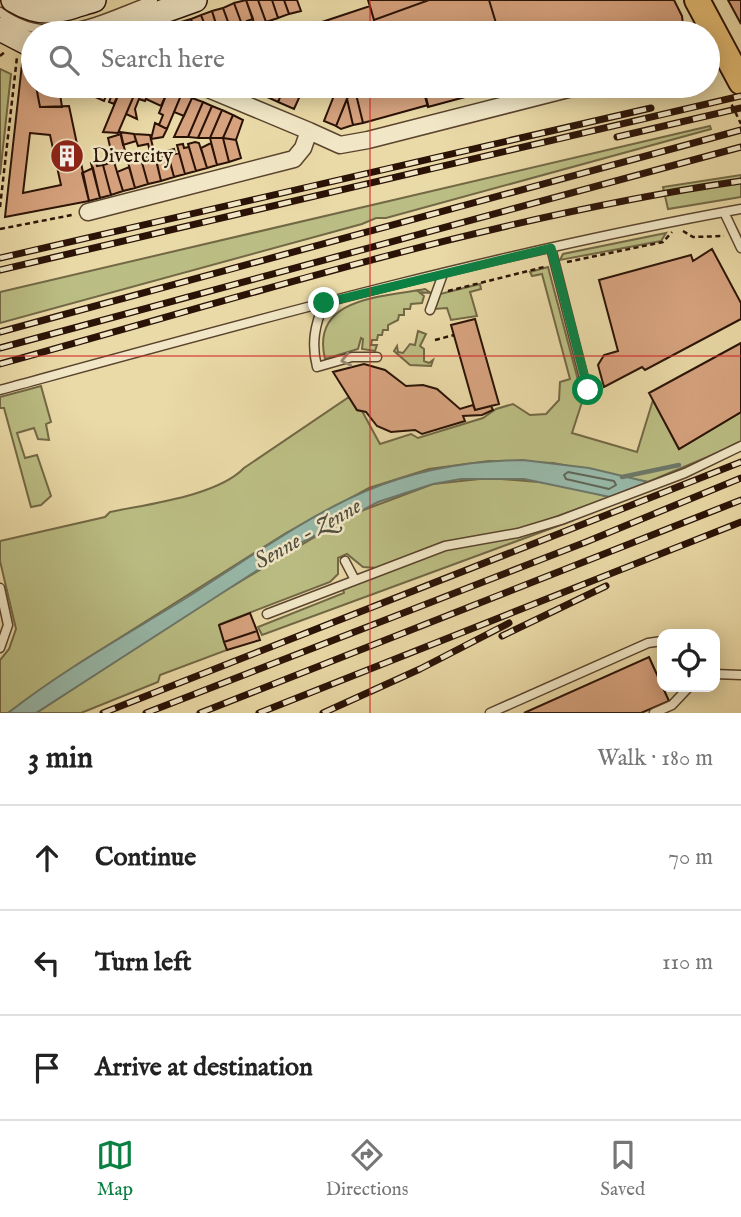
<!DOCTYPE html>
<meta charset="utf-8">
<style>
body{margin:0;font-family:"IM FELL English",serif;background:#f6f6f6;color:#222}
.controls{position:absolute;right:21px;bottom:21px;display:grid;overflow:hidden;border-radius:14px;box-shadow:0 4px 18px #0003}
.controls button{width:63px;height:63px;display:grid;place-items:center;padding:0;border:0;border-bottom:2px solid #e0e0e0;background:#fff;color:#222;font:35px sans-serif}
.stop{position:absolute;width:21px;height:21px;margin:-16px;border:5px solid #0b8043;border-radius:50%;background:#fff}
.stop.end{background:#0b8043;border-color:#fff;box-shadow:0 2px 7px #0008}
.list{margin:0;padding:0;list-style:none}
h2{display:flex;justify-content:space-between;align-items:center;height:91px;margin:0;padding:0 28px;font-size:30px}
h2 small{font-size:23px;font-weight:400;color:#767676}
.list li{display:grid;grid-template-columns:46px 1fr auto;gap:21px;align-items:center;box-sizing:border-box;height:105px;padding:0 28px;border-top:2px solid #e0e0e0}
.list b{display:block;font-size:26px;white-space:nowrap}
.list em{font-size:23px;font-style:normal;color:#767676}
.icon{flex:none;width:38px;height:38px;fill:none;stroke:currentColor;stroke-width:2;stroke-linecap:round;stroke-linejoin:round}
.map{position:relative;flex:none;width:741px;height:713px;overflow:hidden}
.search{position:absolute;background:#fff;box-shadow:0 4px 18px #0003;left:21px;right:21px;top:21px;height:77px;display:flex;align-items:center;gap:18px;box-sizing:border-box;padding:0 24px;border-radius:38px;color:#767676;font-size:26px}
.sheet{height:406px;background:#fff}
nav{display:flex;justify-content:space-around;align-items:center;box-sizing:border-box;height:98px;border-top:2px solid #e0e0e0;background:#fff;font-size:19px;color:#767676}
nav a{display:grid;justify-items:center;gap:4px}
nav .on{color:#0b8043}
.map>svg:first-child{display:block}
.green{fill:#bbbe84;stroke:#726845;stroke-width:2}
.water{fill:#98baab;stroke:#6c7769;stroke-width:2}
.lines{fill:none;stroke-linecap:round;stroke-linejoin:round}
.shore{stroke:#616658;stroke-width:2}
.stream{stroke:#6c7769;stroke-width:4.5}
.building{fill:#d7a37f;stroke:#2a1206;stroke-width:2;fill-rule:evenodd}
.service-casing{stroke:#5a442e;stroke-width:11}
.minor-casing{stroke:#5a442e;stroke-width:19}
.secondary-casing{stroke:#2a1206;stroke-width:26}
.primary-casing{stroke:#2a1206;stroke-width:28}
.path{stroke:#2a1206;stroke-width:2.5;stroke-dasharray:5 3.5;stroke-linecap:butt}
.service{stroke:#f1e7c6;stroke-width:8}
.minor{stroke:#f1e7c6;stroke-width:16}
.secondary{stroke:#f1e7c6;stroke-width:23}
.primary{stroke:#e5bd74;stroke-width:24}
.rail-casing{stroke:#2a1206;stroke-width:7}
.rail{stroke:#f1e7c6;stroke-width:4.5;stroke-dasharray:13;stroke-linecap:butt}
.oneway{stroke:#978770}
.route{stroke:#0b8043;stroke-width:9}
.grid{fill:none;stroke:#d62828;stroke-width:2;stroke-opacity:0.55}
.labels{text-anchor:middle;dominant-baseline:central;stroke-width:5;stroke-linejoin:round;paint-order:stroke}
.poi-label{font-size:21px;fill:#2a1206;stroke:#f1e7c6;text-anchor:start}
.water-label{font-size:23px;font-style:italic;fill:#504d40;stroke:#f1e7c6}
</style>
<div class="map">
<svg width="741" height="713" viewBox="0 0 741 713">
<rect width="100%" height="100%" fill="#eadaa7"/>
<filter id="stains"><feTurbulence type="fractalNoise" baseFrequency=".00286" numOctaves="4"/><feColorMatrix values="0 0 0 0 .2 0 0 0 0 .09 0 0 0 0 .02 0 0 0 .5 -.17"/></filter>
<radialGradient id="worn" r=".72"><stop offset=".6" stop-color="#630" stop-opacity="0"/><stop offset="1" stop-color="#630" stop-opacity=".3"/></radialGradient>
<path class="green" d="M0,69L11,74L0,175Z
M710,126L711,129L386,218H376L362,224L0,323V292Z
M741,175V197L668,209L663,187Z
M666,233L661,241L560,260L563,254Z
M548,267L583,399L572,433L637,452L653,400L679,449L741,412V443L648,482L553,463L489,461L429,469L369,488L286,533L83,661L8,713H0V660L9,649L16,629L0,561V541L105,517L110,512C148,504 217,496 244,468L349,397L357,410L362,411L380,444L411,434L418,438L483,418L496,409L513,404L530,415L546,414L559,400L560,382L570,379L542,274L532,276L530,272Z
M480,284L481,289L470,292L477,316L451,320L447,308L435,309L440,294Z
M425,289L431,293L419,292L424,296L422,303L411,304L410,309H404V315H399L398,320L388,325V330H383L382,335H378L377,340H372L371,345H377L375,351L362,349L363,339L361,338L358,349L325,359C310,297 383,297 425,289Z
M418,331L426,334L420,346L424,349V361L429,363L433,360L431,366L410,365L394,351L397,346L398,352L403,353L410,344L415,345Z
M41,386L51,422L46,424L49,440L38,439L34,428L17,433L25,458L37,455L51,496L41,505L31,507L4,408H0V397Z
M489,478L551,483L610,497L525,528L443,542L377,568L363,567L347,554L338,558V574L330,582L220,624L227,650L160,675L158,682L81,713H36L193,610L353,514L433,484Z
M574,520L262,635L258,627L344,593L343,589L446,549L518,537Z"/>
<path class="water" d="M523,460L589,468L648,482L610,497L524,479H461L433,484L378,502L295,546L36,713H8C64,669 126,635 186,598C306,522 374,462 523,460Z"/>
<g class="lines">
<path class="shore" d="M568,472L614,481L616,485L609,489L566,479L564,475Z"/>
<path class="stream" d="M622,477L679,465"/>
</g>
<path class="building" d="M246,0H258L266,22L255,26Z
M246,0L253,19L247,21L249,28L244,30L234,3Z
M258,0H272L278,18L266,22Z
M272,0H284L289,14L278,18Z
M284,0H297L301,11L289,14Z
M368,0H429L374,20Z
M429,0H489L496,23L460,33H309L307,27L370,6L374,20Z
M489,0H674L682,16L683,25L680,33H460L496,23Z
M728,0H741V24Z
M234,3L245,33H232L223,8Z
M223,8L230,27L232,33H219L212,11Z
M212,11L218,31L219,33H208L201,15Z
M201,15L208,33H196L191,19Z
M191,19L196,33H184L181,22Z
M22,64H33V86H36L40,107L69,106L89,201L5,217ZM30,133L50,135L61,185L23,193Z
M36,86H84L83,90L60,94L62,107H40Z
M97,86H110L104,101L93,96Z
M110,86H122L114,104L109,102L111,97L106,95Z
M122,86H138L118,133L103,132Z
M138,86H152L145,101L139,99L135,109L137,119L126,114Z
M152,86L169,88L161,106L146,99Z
M270,86H285L278,102L265,96Z
M285,86L304,87L294,109L278,102Z
M344,86H352L336,126L324,121L337,88Z
M354,86H423L428,105L363,123Z
M354,86L363,123L353,125L347,99Z
M422,86H506L428,107Z
M169,88L182,93L167,129L159,125L163,115L159,113Z
M182,93L192,98L184,116L174,112Z
M192,98L203,102L188,137H174Z
M347,99L353,125L341,129L336,126Z
M203,102L212,106L198,138L188,137Z
M212,106L222,110L210,138H198Z
M222,110L233,115L223,138H210Z
M233,115L243,120L236,140L223,138Z
M155,123L167,129L163,137L151,139Z
M120,132L134,134L136,141L123,145Z
M121,134L125,151L112,155L108,138Z
M134,134L150,135L161,181L148,184L141,159L151,155L148,144L138,146Z
M210,138H223L229,162L217,165Z
M223,138L236,140L241,158L229,162Z
M195,142L199,143L207,168L196,171L188,144Z
M211,143L217,165L207,168L201,148Z
M183,144L184,148L189,147L196,171L185,174L177,145Z
M174,149L175,154L179,153L185,174L174,177L167,151Z
M163,157L169,158L174,177L161,181L156,159Z
M141,159L148,184L135,188L128,162Z
M96,162L97,166L103,165L111,195L100,198L91,163Z
M114,162L123,191L111,195L103,165Z
M129,167L135,188L123,191L117,172Z
M93,168L100,198L89,201L82,173Z
M712,249L741,303V319L645,370L642,367L604,387L598,365L604,355L618,351L599,280L691,255L693,261Z
M475,319L499,404L475,410L451,325Z
M741,343V412L679,449L649,393Z
M364,364L385,370L406,386L423,385L437,389L460,409L473,405L475,410L491,406L493,410L482,415L463,416L465,421L422,434L415,430L391,432L377,426L366,412L357,410L333,372Z
M250,613L257,631L224,642L219,625Z
M257,631L260,640L227,650L224,642Z
M649,657L669,701L641,713H524Z"/>
<g class="lines">
<g class="service-casing">
<path id="service" d="M0,12C51,50 100,19 153,0
M724,212L741,248
M551,248L585,382L591,394
M324,303C315,325 311,343 317,367L352,357H377
M430,310L443,274
M0,390C245,323 491,254 741,209
M345,561L355,580
M0,588L8,625L0,648
M267,614L445,546L518,533L561,520L685,473L741,446
M715,674L741,675
M490,713L648,643L662,641
M654,713L672,705L689,687"/>
</g>
<g class="minor-casing">
<path id="minor" d="M201,86L309,131
M88,212L294,159L303,148L309,131L340,145L368,140L580,86"/>
</g>
<g class="secondary-casing">
<path id="secondary" d="M13,0C45,19 61,10 94,0
M0,29L33,46
M103,33L195,0"/>
</g>
<g class="primary-casing">
<path id="primary" d="M697,0L741,82"/>
</g>
<path class="path" d="M0,56L6,51
M728,97L741,124
M0,207L17,57
M0,229L72,215
M683,231L693,237L724,236
M567,262L663,242L672,232
M448,291L544,267
M435,340L454,335"/>
<use href="#service" class="service"/>
<use href="#minor" class="minor"/>
<use href="#secondary" class="secondary"/>
<use href="#primary" class="primary"/>
<g class="rail-casing">
<path id="rail" d="M617,137L741,108
M0,258L651,108
M0,270L741,96
M0,332L741,130
M0,348L741,147
M0,364C243,297 491,217 741,181
M502,636L606,586
M103,713L741,462
M146,713L586,542L741,478
M200,713L741,500
M259,713L741,522
M323,713L420,669L509,623"/>
</g>
<use href="#rail" class="rail"/>
</g>
<defs><path id="oneway-chevron" d="M-2-3.5L2.5 0L-2 3.5" fill="none" stroke-width="1.6" stroke-linecap="round" stroke-linejoin="round" transform="scale(1.75)"/></defs>
<use class="oneway" href="#oneway-chevron" transform="translate(346 360) rotate(167)"/>
<g class="lines">
<path class="route" d="M324,303L551,248L588,390"/>
</g>
<path class="grid" d="M370,0V33M370,86V713M0,356H741"/>
<defs>
<g id="building-disc" transform="scale(1.75)"><circle r="9.5" fill="#8f2418" stroke="#f1e7c6"/><path d="M-4-6H4V6H1V3H-1V6H-4ZM-2.5-4.3h1.7v1.8h-1.7ZM.8-4.3h1.7v1.8H.8ZM-2.5-1h1.7V.8h-1.7ZM.8-1h1.7V.8H.8Z" fill="#fff"/></g>
</defs>
<g fill-rule="evenodd">
<use href="#building-disc" x="67" y="156"/>
</g>
<g class="labels">
<g class="poi-label">
<text x="92" y="156">Divercity</text>
</g>
<g class="water-label">
<text transform="translate(308 534) rotate(-30)">Senne - Zenne</text>
</g>
</g>
<rect width="100%" height="100%" filter="url(#stains)"/>
<rect width="100%" height="100%" fill="url(#worn)"/>
</svg>
<div class="controls">
<button><svg class="icon" aria-label="locate" viewBox="0 0 24 24"><circle cx="12" cy="12" r="6"/><path d="M12 2v4M12 18v4M2 12h4M18 12h4"/></svg></button>
</div>
<div class="stop" style="left:588px;top:390px"></div>
<div class="stop end" style="left:324px;top:303px"></div>
<div class="search"><svg class="icon" aria-label="search" viewBox="0 0 24 24"><circle cx="10" cy="10" r="6"/><path d="M15 15l6 6"/></svg>Search here</div>
</div>
<section class="sheet">
<h2>3 min<small>Walk · 180 m</small></h2>
<ul class="list">
<li><svg class="icon" aria-label="ahead" viewBox="0 0 24 24"><path d="M12 20V5M6 11l6-6 6 6"/></svg><div><b>Continue</b></div><em>70 m</em></li>
<li><svg class="icon" aria-label="left" viewBox="0 0 24 24"><path d="M17 20v-9H6M10 6l-5 5 5 5"/></svg><div><b>Turn left</b></div><em>110 m</em></li>
<li><svg class="icon" aria-label="arrive" viewBox="0 0 24 24"><path d="M6 21V4h12l-3 4 3 4H6"/></svg><div><b>Arrive at destination</b></div></li>
</ul>
</section>
<nav>
<a class="on"><svg class="icon" aria-label="map" viewBox="0 0 24 24"><path d="M3 6l6-2 6 2 6-2v14l-6 2-6-2-6 2zM9 4v14M15 6v14"/></svg>Map</a>
<a><svg class="icon" aria-label="directions" viewBox="0 0 24 24"><path d="M12 3l9 9-9 9-9-9zM9 14v-3h6M13 9l2 2-2 2"/></svg>Directions</a>
<a><svg class="icon" aria-label="saved" viewBox="0 0 24 24"><path d="M7 4h10v16l-5-4-5 4z"/></svg>Saved</a>
</nav>
